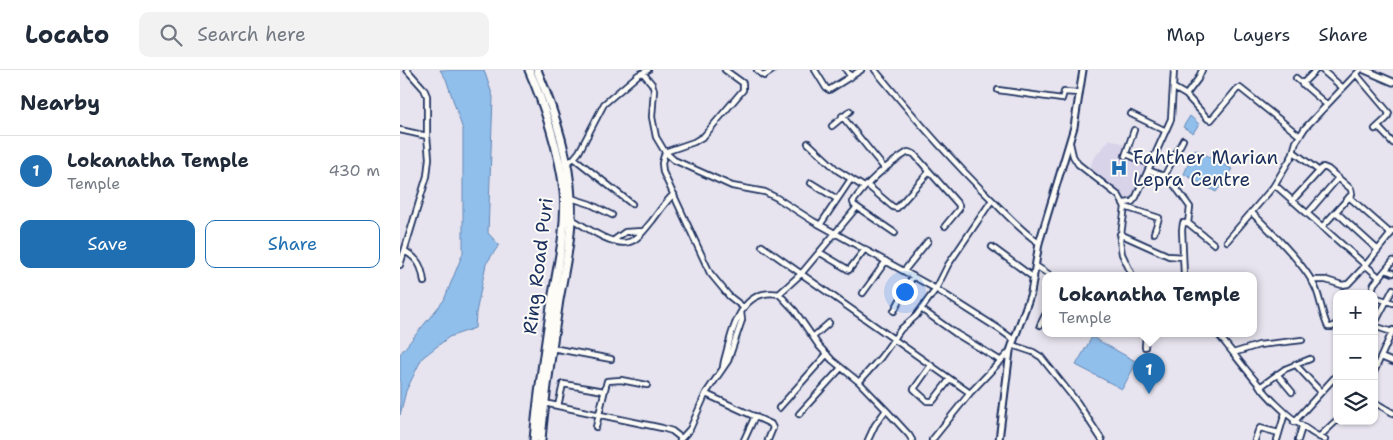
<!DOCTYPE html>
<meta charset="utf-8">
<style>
body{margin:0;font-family:"Shantell Sans",sans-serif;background:#f2f2f3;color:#1f2937}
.controls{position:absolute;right:15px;bottom:15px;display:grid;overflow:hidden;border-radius:10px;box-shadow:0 1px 4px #0004}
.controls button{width:45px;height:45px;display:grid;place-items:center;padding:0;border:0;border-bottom:1px solid #e0e1e3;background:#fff;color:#1f2937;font:25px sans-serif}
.you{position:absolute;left:504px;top:221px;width:18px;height:18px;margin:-12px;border:4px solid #fff;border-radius:50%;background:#1a73e8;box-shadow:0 0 0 8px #1a73e833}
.badge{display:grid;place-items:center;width:32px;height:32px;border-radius:50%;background:#1f6fb2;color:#fff;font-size:16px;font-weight:700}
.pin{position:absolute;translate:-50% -41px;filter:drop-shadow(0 1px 2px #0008)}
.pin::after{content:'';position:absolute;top:26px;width:18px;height:15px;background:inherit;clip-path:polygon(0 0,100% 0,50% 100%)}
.popup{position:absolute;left:642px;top:202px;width:215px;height:65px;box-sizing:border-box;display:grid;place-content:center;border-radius:10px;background:#fff;filter:drop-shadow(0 1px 4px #0005);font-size:16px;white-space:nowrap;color:#747a83}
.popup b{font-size:19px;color:#1f2937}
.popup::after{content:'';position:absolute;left:50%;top:100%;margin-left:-10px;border:10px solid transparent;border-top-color:#fff}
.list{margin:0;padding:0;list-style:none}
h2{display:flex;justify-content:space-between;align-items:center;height:65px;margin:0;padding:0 20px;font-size:21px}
h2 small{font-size:16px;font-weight:400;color:#747a83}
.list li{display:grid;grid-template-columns:32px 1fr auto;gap:15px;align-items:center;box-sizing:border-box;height:70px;padding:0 20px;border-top:1px solid #e0e1e3}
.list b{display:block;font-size:19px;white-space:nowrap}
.list p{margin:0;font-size:16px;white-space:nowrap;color:#747a83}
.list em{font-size:16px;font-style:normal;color:#747a83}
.actions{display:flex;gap:10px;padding:15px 20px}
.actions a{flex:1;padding:11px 0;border:1px solid #1f6fb2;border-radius:10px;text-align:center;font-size:18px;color:#1f6fb2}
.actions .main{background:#1f6fb2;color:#fff}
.icon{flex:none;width:28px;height:28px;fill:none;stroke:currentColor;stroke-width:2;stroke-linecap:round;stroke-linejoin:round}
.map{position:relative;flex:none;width:993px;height:370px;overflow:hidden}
header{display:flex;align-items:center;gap:30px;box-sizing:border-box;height:70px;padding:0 25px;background:#fff;border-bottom:1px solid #e0e1e3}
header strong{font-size:24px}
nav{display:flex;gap:28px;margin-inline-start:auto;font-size:18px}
.search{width:350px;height:45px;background:#f2f2f3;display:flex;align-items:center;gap:12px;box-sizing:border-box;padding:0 18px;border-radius:10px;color:#747a83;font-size:19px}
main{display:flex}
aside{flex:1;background:#fff}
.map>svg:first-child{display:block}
.built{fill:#d8d3e9}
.water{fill:#91bfec;stroke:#6285b3}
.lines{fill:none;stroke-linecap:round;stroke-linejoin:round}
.minor-casing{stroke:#1b2f5e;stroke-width:8}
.tertiary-casing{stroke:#1b2f5e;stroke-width:9}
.secondary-casing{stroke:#1b2f5e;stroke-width:9}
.trunk-casing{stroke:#1b2f5e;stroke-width:11}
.minor{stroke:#fdfcf7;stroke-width:4.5}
.tertiary{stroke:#fdfcf7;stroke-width:5}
.secondary{stroke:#fdfcf7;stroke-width:5.5}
.trunk{stroke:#fdfcf7;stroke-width:7}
.labels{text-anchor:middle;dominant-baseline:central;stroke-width:4;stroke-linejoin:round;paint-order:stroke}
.poi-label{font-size:19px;fill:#1b2f5e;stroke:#fdfcf7;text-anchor:start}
.street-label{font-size:19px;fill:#1b2f5e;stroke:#fdfcf7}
</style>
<header>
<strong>Locato</strong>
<div class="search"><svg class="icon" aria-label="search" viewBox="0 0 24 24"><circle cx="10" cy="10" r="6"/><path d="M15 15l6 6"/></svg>Search here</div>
<nav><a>Map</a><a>Layers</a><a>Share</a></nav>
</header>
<main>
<aside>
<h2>Nearby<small></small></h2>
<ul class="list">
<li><span class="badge">1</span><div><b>Lokanatha Temple</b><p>Temple</p></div><em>430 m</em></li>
</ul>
<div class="actions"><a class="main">Save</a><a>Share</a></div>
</aside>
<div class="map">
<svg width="993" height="370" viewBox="0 0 993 370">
<rect width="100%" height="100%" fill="#e7e4ef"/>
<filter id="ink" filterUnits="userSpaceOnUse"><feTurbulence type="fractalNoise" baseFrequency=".02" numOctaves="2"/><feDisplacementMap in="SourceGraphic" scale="10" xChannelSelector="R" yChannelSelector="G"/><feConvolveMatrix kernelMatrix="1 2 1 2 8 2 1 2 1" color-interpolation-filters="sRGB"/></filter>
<g filter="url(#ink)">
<path class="built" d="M710,69L729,76L726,85L749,95L734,128L727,129L689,101L693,89Z"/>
<path class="water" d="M40,0H84L93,27L88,163L99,175L86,194L76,243L75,258L49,267L22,288L6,321L0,345V284L44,230L63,183V60L46,9Z
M790,46L799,54L793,63L783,57Z
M795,79L832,99L816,122L784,104Z
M692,267L737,292L722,319L676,295Z"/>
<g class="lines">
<g class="minor-casing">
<path id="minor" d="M325,0L343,13V20L304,66L294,72L265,82L262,93L263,102L310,203L329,226L343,237
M357,0L361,4L364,6L373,0
M415,0L426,18L429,20L461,0
M446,0L451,7
M475,0C512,45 550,89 591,129C607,145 621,161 639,173
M922,0L943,18
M243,3L252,14L254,20L252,47L256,67L265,82L274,90L332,116L365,122L377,128L413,151L536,219L599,259L614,270
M956,4L989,43L987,48L975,59
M896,8L926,34
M902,14L916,0
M774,18L786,25L808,49L811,50L837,19L840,18L900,66
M598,20L662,29L664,22L679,23
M786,25L798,9L802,0
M731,44L766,61
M442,46L485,99
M432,56L450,41
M978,57L993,73
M0,60L27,66
M408,73L437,100L464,117
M670,73L673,86L678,94L719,126L725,137L720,171L722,184L732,205
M894,82L919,101
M726,84L750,94
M725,86L734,60
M174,88L232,134
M166,94L174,88L179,82L204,34L238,5L248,0
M748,100L761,105H765L783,70
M763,106L774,115L790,137L788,153
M411,113L437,129
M467,115L493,137L497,138L529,102
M875,115L980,208
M949,127L991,164
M171,128L190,134L212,145
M892,131L923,97L928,99L951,119L952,124L922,157
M724,133L732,132L736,127L771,49L774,0
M725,137L759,148L754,163
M851,142C871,161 906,195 916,219C921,231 922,245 928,257H932L937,253
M936,142L978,180
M907,144L938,108
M172,149C185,157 214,177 229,172C238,170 246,158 252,151C259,142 265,132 274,124
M420,155L451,109
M495,163L454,135L453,132C467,112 487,95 508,82L514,84L559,135V139L545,156
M720,164L769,186L783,187
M214,170L225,162L243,161
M827,171L873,117L892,86L896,72L905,58L960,0
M362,176L570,323
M592,177L634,208
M5,181C18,189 22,196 24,212
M419,182L449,200L465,179
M0,195L27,106L29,88L27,66V26L24,19L7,0
M636,196L650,205
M986,200L993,203
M504,201L528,171
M784,205L782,160L783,153H788L814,174
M911,210H926L942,215L948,214L965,196L993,161
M463,223L486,191
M379,224L395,241L419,276L432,290L459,312L486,340L475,355L468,370
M971,224L974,214L993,191
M974,227L993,233
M521,239L555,263L601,291
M494,241L513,206
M640,255L645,245
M974,255L993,219
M974,256L992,262
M817,263C851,304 876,345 925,370
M413,267L429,253
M612,275L633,282L641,287L677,332L702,370
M745,277L746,263
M152,278L211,289
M833,283L859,275L902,270
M981,287L993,292
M895,294L921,322
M531,295L514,319L527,331H533L550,309
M323,297L324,291C332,263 339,217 379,224L401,204L457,137
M974,302L993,260
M877,304L892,322
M459,312L481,287L501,259L516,246L536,219L548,195L592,130
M860,317L885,299L910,289
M306,324L371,354L373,358L368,370
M974,332L993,343
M144,333L262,358L272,361L281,368
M158,336L163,314L204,321
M379,338L427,284
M486,340L509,365L512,370
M399,344L441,298
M894,352L934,308
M196,357L207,311L221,310L247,315
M919,367L937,350
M280,370L290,359L306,323L328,291L342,250L341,242
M344,370L355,346
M532,370L570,323L610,281
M855,370L858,361L860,358L879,363
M877,370L885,343
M898,370L902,357"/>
</g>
<g class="tertiary-casing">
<path id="tertiary" d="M599,370L610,281L631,223L639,173L674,57L683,0"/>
</g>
<g class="secondary-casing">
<path id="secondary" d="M965,0L993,12"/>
</g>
<g class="trunk-casing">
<path id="trunk" d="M129,0C144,34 160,84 164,121C167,156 158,195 152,230C145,277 138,323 134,370
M137,0C153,38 169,87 171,128C173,162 165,197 159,230C152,277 145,323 141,370"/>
</g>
<use href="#minor" class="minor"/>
<use href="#tertiary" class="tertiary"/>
<use href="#secondary" class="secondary"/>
<use href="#trunk" class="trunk"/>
</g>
</g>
<defs>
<g id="hospital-bare" transform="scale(1.35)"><path d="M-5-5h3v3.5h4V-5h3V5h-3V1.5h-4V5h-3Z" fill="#1f6fb2" stroke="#fdfcf7" stroke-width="2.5" paint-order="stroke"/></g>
</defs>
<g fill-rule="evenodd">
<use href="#hospital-bare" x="719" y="98"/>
</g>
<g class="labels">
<g class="poi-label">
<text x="733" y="87">Fahther Marian<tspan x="733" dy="22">Lepra Centre</tspan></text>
</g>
<g class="street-label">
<text transform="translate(138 196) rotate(-83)">Ring Road Puri</text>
</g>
</g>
</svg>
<div class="controls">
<button>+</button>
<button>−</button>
<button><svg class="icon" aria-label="layers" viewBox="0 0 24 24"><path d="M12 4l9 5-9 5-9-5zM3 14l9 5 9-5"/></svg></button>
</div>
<div class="you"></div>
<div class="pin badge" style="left:749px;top:324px">1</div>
<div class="popup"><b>Lokanatha Temple</b>Temple</div>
</div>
</main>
